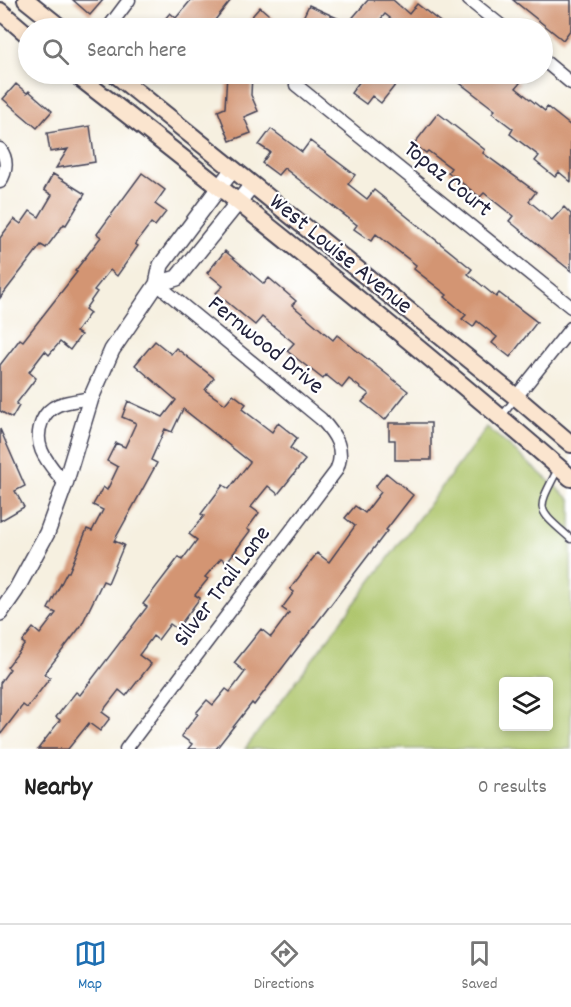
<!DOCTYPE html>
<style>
body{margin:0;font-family:Dekko,sans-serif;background:#f6f6f6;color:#222}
.controls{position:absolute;right:18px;bottom:18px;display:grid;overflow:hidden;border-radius:6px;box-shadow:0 3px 9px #0003}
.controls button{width:54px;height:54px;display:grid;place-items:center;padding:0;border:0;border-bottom:2px solid #e0e0e0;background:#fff;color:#222;font:30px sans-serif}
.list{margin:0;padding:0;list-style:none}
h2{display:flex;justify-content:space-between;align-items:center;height:78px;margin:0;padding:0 24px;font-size:26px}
h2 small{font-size:20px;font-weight:400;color:#767676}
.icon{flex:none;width:33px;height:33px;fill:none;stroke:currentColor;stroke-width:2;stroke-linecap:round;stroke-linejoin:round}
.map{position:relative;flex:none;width:571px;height:749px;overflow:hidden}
.search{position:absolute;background:#fff;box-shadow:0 3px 9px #0003;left:18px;right:18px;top:18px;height:66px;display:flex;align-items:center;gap:15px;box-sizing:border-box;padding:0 21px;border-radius:33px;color:#767676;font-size:22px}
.sheet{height:174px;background:#fff}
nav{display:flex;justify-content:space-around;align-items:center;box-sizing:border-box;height:84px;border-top:2px solid #e0e0e0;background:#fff;font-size:16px;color:#767676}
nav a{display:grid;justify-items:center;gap:3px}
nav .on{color:#1f6fb2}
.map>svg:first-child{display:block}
.green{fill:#adc56a;stroke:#687452;stroke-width:1.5;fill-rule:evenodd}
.building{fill:#d39573}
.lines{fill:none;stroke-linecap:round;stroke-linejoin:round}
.service-casing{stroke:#424154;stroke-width:9}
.minor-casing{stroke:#424154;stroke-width:15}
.tertiary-casing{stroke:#424154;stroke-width:18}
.secondary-casing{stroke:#424154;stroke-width:20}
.service{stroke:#fff;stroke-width:6}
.minor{stroke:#fff;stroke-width:12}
.tertiary{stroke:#fff;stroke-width:15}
.secondary{stroke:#fbe5cf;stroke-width:16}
.labels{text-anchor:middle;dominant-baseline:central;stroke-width:4.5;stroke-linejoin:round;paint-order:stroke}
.street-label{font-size:24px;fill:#22223b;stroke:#fff}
</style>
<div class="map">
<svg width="571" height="749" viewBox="0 0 571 749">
<rect width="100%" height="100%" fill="#fff"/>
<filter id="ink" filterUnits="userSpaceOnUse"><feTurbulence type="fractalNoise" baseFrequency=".0167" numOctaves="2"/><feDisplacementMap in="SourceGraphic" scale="12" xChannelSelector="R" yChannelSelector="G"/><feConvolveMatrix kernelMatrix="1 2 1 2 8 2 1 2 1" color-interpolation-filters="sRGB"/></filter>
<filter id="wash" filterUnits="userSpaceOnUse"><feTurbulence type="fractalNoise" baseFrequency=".008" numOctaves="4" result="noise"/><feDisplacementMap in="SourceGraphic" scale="24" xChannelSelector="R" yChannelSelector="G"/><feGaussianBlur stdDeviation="1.35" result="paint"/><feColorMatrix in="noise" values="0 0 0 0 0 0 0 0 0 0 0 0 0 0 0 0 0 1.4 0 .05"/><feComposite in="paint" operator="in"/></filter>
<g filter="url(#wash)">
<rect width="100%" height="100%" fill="#f6f0e0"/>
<path class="green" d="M487,427L571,500V749H245ZM504,682H548V726H504Z"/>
<g id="blocks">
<path class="building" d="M73,0H103L90,15Z
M191,0H231L211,25L209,24L205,28H157L170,13L176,18Z
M368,0H393L409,14L417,4L448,28H403L385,14L373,28H298L309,5L348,23Z
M513,0H571V29L563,40Z
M260,7L284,28H254L247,22Z
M227,74H252L251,95L258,111L244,117L251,133L230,141L218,111L225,108Z
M349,74H404L381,103L372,96L366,104L351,93L360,81Z
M448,74H508L520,83L516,88L545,111L547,107L571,126V182L559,172L555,177L535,161L539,156L510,134L513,129L492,113L495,110Z
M16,84L27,93L29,91L52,111L37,128L3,99Z
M438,113L485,150L483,153L536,192L529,201L552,220L564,207L571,214V271L509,221L513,216L484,193L480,197L448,172L451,168L428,151L426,153L414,144Z
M90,126L95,162L56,168L68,149L50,152L47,133Z
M271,129L302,152L310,141L355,175L348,184L367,199L374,190L472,269L468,274L496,297L499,293L537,322L510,357L492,343L497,337L477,321L473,327L462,319L466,315L445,297L447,295L414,269L416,265L376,234L371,241L354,229L357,225L284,168L278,175L262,163L270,152L259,145Z
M142,173L165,190L155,204L166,212L155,226L151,223L135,244L138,246L117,276L110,270L94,290L97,292L85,309L90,313L76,332L81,335L70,350L60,342L49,355L45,351L29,372L36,378L16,404L19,406L12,418L0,411V365L20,339L23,341L77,272L75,271L101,237L97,234Z
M53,174L85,194L66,225L64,224L46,248L41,245L0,298V238L14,219L21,224L30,211L39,217L52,195L44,190Z
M225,251L264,284L269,278L296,301L292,305L333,340L337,335L408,391L385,420L362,402L369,394L349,379L342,388L326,375L323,379L287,351L294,343L262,317L255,325L216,293L223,286L207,273Z
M155,341L171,354L176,348L214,378L205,390L225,404L233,394L246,404L242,409L272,432L278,423L297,438L290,448L305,460L278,494L268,486L251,507L259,513L247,529L250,531L227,562L221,558L205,577L208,579L195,595L200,598L177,629L170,624L158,640L153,636L139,655L151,664L126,696L119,690L102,712L110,718L100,731L89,723L68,749H38L60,720L56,717L76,692L80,695L147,607L143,604L179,557L182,560L197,540L189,534L204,516L201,514L223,485L229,489L250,462L183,409L172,432L165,429L151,460L157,463L114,541L124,545L108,583L103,581L81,626L44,674L50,678L27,708L23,705L0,735V683L10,669L7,667L25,644L22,642L33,628L40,634L56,613L48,609L67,572H69L87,529L92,531L103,510L93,505L103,487L107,490L118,467L107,461L116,443L125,447L136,423L122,417L128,401L163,417L176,400L135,365Z
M389,423H431V460H395V440H389Z
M0,429L25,486L15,491L24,507L0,521Z
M386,473L413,495L386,530L387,531L254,705L252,703L216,749H188L192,744L181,736L198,714L196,713L207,700L213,705L226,689L230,692L245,672L234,663L261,629L271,637L289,613L282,608L294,592L290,589L317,553L329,562L355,526L345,518L355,506L365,513L381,492L375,487Z"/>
</g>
</g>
<g filter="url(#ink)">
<use href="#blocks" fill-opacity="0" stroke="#424154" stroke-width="1.5"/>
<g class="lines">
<g class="service-casing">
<path id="service" d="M501,417L515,399
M558,469C536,512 535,507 571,539"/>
</g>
<g class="minor-casing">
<path id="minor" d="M469,0L504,28
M108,28L129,0
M542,59L571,83
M296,85L571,307
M0,149C8,159 7,171 0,182
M516,397L571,328
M65,484C50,464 31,448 42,421C45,414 51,408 58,405C68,401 81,400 91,398
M126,749L336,471C346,450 336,435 321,419L157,284"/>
</g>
<g class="tertiary-casing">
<path id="tertiary" d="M157,284L177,278L252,185
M0,613L16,590L47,533L65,484L91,398L112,350L157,284L161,265L233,169"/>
</g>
<g class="secondary-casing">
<path id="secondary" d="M26,0L61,28
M0,11L28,35
M75,74C243,204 410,338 571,478
M115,74L516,397L571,444"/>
</g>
<use href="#service" class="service"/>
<use href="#minor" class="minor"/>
<use href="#tertiary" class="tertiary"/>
<use href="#secondary" class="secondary"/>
</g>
</g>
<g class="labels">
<g class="street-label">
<text transform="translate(447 180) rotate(39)">Topaz Court</text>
<text transform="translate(340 255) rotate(39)">West Louise Avenue</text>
<text transform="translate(265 346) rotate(39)">Fernwood Drive</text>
<text transform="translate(223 587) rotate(-53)">Silver Trail Lane</text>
</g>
</g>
</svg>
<div class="controls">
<button><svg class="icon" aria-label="layers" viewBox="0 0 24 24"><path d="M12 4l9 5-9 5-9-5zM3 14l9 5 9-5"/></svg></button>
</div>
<div class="search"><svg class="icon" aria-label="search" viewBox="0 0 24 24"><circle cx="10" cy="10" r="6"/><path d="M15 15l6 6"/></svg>Search here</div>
</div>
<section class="sheet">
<h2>Nearby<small>0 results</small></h2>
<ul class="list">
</ul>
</section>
<nav>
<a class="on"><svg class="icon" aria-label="map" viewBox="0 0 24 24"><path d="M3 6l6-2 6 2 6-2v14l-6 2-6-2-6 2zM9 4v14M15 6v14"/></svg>Map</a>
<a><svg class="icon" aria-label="directions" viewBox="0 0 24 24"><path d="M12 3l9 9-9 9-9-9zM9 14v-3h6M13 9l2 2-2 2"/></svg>Directions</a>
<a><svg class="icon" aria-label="saved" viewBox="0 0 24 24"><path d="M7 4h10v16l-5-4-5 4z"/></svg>Saved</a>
</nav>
